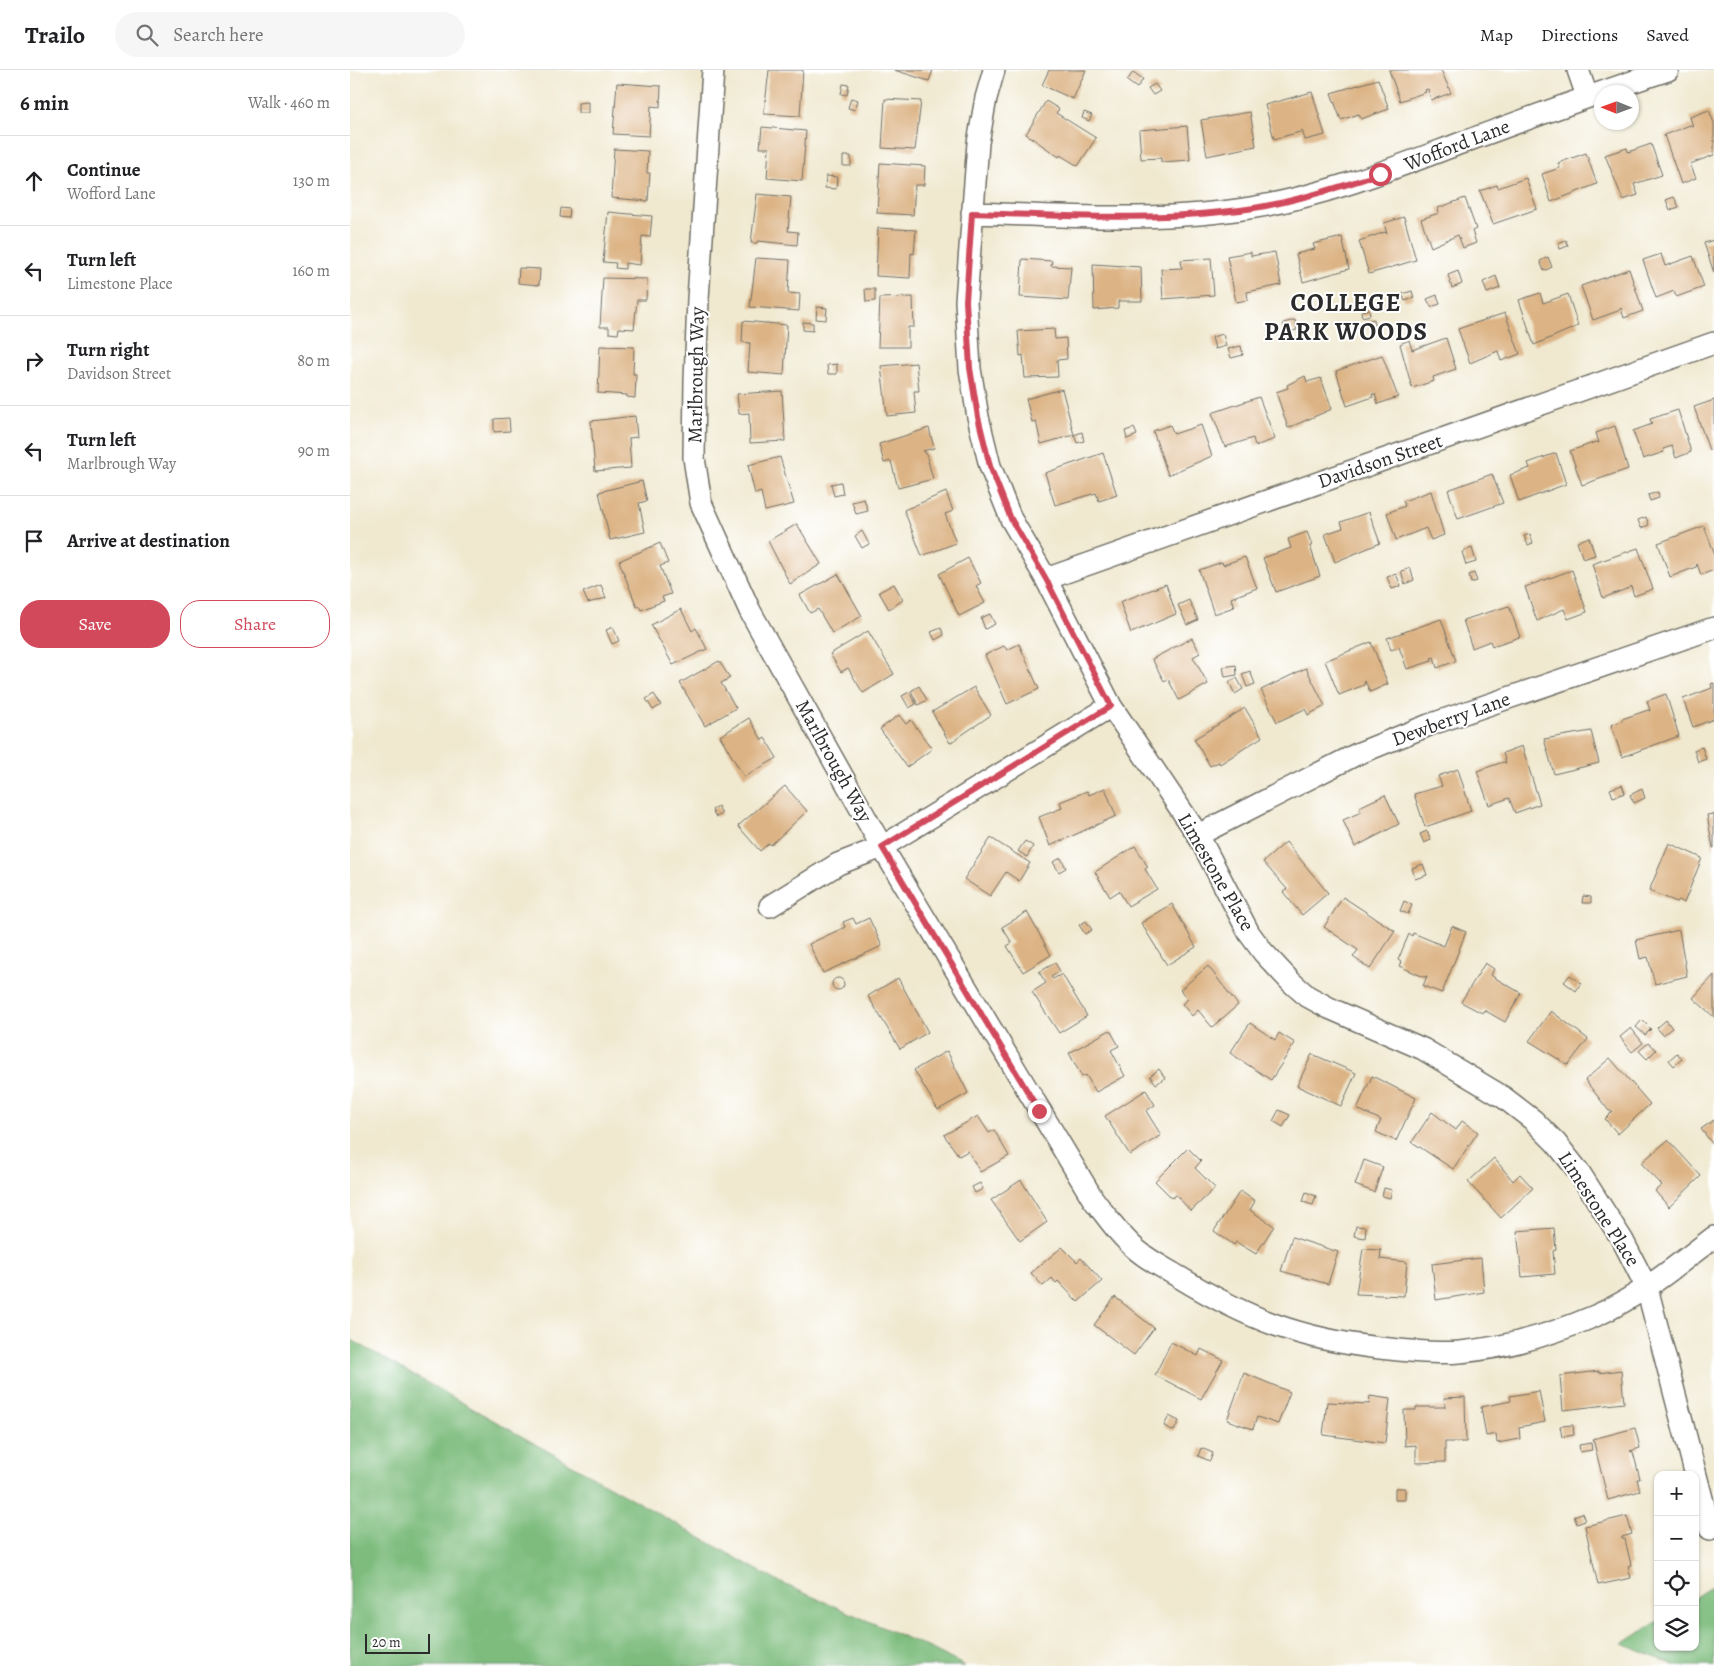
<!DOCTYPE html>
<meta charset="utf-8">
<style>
body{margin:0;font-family:Alegreya,serif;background:#f6f6f6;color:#202124}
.controls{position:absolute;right:15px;bottom:15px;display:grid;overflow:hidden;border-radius:10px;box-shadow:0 1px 4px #0004}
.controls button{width:45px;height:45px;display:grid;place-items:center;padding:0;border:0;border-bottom:1px solid #e0e0e0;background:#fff;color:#202124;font:25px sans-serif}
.compass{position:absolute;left:1244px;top:15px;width:45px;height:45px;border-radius:50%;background:#fff;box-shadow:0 1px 4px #0004;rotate:271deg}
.scale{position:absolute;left:15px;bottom:12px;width:65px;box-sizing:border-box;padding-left:5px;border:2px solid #2b2b2b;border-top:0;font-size:14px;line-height:18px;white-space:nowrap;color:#2b2b2b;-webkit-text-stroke:4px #fff;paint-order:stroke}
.stop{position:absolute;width:15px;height:15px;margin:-11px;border:4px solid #d1495b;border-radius:50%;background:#fff}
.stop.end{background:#d1495b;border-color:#fff;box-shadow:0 1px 5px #0008}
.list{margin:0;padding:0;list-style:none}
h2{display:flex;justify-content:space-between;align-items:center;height:65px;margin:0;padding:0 20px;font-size:21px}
h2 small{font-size:16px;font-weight:400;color:#757577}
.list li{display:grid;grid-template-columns:32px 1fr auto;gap:15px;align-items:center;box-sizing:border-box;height:90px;padding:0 20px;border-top:1px solid #e0e0e0}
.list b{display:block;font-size:19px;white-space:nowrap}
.list p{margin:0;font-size:16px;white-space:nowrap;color:#757577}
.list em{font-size:16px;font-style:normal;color:#757577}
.actions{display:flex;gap:10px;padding:15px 20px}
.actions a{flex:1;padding:11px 0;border:1px solid #d1495b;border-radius:20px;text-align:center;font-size:18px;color:#d1495b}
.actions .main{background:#d1495b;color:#fff}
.icon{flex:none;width:28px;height:28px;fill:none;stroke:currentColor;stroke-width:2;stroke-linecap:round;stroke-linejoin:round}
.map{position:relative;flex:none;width:1364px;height:1596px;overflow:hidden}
header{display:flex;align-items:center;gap:30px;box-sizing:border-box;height:70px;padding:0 25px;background:#fff;border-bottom:1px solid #e0e0e0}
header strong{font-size:24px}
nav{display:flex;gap:28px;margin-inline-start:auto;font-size:18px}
.search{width:350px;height:45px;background:#f6f6f6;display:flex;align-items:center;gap:12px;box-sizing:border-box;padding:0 18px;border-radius:28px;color:#757577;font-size:19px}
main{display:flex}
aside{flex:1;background:#fff}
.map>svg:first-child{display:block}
.forest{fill:#7dbc7d;stroke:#547454}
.building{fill:#dcb384}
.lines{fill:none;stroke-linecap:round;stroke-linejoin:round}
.street-casing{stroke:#706e65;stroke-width:24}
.street{stroke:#fff;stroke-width:21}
.route{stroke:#d1495b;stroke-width:6}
.labels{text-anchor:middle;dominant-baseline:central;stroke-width:4;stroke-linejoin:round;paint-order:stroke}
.street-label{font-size:20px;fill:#2b2b2b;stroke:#fff}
.district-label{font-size:25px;font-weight:bold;letter-spacing:1px;fill:#2b2b2b;stroke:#fff}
</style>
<header>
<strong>Trailo</strong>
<div class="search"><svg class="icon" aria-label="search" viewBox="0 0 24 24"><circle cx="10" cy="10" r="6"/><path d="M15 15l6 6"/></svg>Search here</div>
<nav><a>Map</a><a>Directions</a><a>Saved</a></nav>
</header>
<main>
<aside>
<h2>6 min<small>Walk · 460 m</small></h2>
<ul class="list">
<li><svg class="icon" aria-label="ahead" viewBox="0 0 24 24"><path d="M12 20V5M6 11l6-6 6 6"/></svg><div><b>Continue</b><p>Wofford Lane</p></div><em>130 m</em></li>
<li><svg class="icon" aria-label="left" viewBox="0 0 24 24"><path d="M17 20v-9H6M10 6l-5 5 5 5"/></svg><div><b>Turn left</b><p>Limestone Place</p></div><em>160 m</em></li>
<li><svg class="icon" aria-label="right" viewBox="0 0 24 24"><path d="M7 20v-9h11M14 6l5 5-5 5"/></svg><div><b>Turn right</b><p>Davidson Street</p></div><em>80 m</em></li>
<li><svg class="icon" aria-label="left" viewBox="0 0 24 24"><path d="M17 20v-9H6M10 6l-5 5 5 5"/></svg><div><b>Turn left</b><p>Marlbrough Way</p></div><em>90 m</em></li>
<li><svg class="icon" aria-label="arrive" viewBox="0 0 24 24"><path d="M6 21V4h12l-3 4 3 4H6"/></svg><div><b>Arrive at destination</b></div></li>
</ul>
<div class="actions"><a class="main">Save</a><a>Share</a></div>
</aside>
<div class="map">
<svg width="1364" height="1596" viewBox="0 0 1364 1596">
<rect width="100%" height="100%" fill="#fff"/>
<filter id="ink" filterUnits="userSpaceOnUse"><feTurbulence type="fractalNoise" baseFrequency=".02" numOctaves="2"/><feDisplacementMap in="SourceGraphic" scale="10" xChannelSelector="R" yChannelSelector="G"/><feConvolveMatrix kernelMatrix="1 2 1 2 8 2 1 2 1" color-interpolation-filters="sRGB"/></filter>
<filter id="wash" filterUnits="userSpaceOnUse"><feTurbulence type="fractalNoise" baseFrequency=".0096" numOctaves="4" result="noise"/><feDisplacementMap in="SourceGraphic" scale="20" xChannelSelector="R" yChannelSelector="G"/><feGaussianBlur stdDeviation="1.12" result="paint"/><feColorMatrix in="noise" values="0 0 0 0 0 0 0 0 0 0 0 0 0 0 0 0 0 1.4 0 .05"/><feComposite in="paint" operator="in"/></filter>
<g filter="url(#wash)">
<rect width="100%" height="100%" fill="#f0e9d0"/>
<path class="forest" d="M0,1269L427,1511L582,1579L615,1596H0Z
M1364,1515V1596H1327L1272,1574L1308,1551V1577H1345V1527Z"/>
<g id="blocks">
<path class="building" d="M419,0H453L450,46L414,44Z
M544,0H583L579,11Z
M699,0H736L723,29L692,15Z
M1039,0H1091L1101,23L1081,30L1078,19L1075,20L1076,22L1050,31Z
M783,2L793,9L787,18L777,11Z
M1028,9L1039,39L1011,49L1009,44L991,50L981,23Z
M267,13L311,16L310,37L301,36L299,66L263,64Z
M493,14L499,15L497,25L491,24Z
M805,14L810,21L803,25L798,18Z
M962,22L975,65L955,70L952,60L950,62L924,69L915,35Z
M501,28L508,30L505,40L498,38Z
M535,29L571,31L565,80L532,78Z
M696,31L709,39L706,43L746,68L728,96L710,85L709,87L676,64Z
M238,32V43H228V33Z
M1359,40L1364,53V85L1340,94L1346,108L1331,114L1314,65L1340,55L1343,57L1340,47Z
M734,42L742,45L739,51L732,48Z
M900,42L906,76L857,86L851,50Z
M837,56L840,90L811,92V88L791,89L789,60Z
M412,57L456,61L452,111L417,108L419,78H410Z
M1301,74L1312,105L1284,114L1288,125L1273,130L1255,85L1277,78L1278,82Z
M264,79L298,81L297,103H300L298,131L261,128Z
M1236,83L1247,114L1201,132L1192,104L1210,98L1208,93Z
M493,86H501V96H493Z
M530,93L575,96L574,115H565L563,145L527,143Z
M476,106L487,107L486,119L475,118Z
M1176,108L1187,139L1143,154L1130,121L1147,115L1148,118Z
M407,124L441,127L438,161L448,162L447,175L408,171L407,173H401Z
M1324,127L1329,137L1320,140L1316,130Z
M1115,128L1126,159L1122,161L1126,173L1113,178L1108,165L1081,177L1071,149L1089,143L1088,138Z
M211,138L220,139L219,148L210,147Z
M258,142L302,146L300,167L292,166L290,195L275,193V199L265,198L266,193L253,192Z
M1054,147L1066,190L1019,204L1009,171L1035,162L1037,164L1034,153Z
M528,158L566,160L564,184L561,183L560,208L526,206Z
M992,167L999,199L953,212L946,184L965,179L963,174Z
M1216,170L1218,176L1210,179L1208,173Z
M1364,170V203L1354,173Z
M901,182V186L925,182L931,215L897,222L898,230L886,232L877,186Z
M1311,184L1315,196L1343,186L1354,217L1326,227L1324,221L1306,228L1293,190Z
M1198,187L1202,197L1194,201L1190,191Z
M406,188L440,190L438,223L450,224L449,241L400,237Z
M861,188L864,225L813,229L811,199L832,198L831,190Z
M672,189L702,191L701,196L721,197L718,230L670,227Z
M743,194L791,197L792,231H768V238L744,240Z
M169,198L190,199L189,215L168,213Z
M1279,199L1293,241L1274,248L1271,238L1268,241L1243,250L1231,216Z
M1108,201L1112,214L1102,218L1098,205Z
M1146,206L1150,218L1137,223L1133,212Z
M253,208L297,209L296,230H287L284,259L269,258L268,264L259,263V257H250Z
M515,219H525V231L516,232Z
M1062,221L1064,228L1055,231L1052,224Z
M1190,223L1193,233L1218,224L1228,256L1184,275L1169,230Z
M1087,225L1090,234L1081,237L1077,229Z
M563,227L564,257H558V277H528L530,228Z
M467,237L477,238L476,250L466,249Z
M1019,239L1020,245L1012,247L1011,241Z
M1155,243L1170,284L1151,291L1148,281L1120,293L1108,259Z
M1024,249L1025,255L1018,257L1016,251Z
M945,250L947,260L935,262L933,253Z
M393,251L437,255L434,305L398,302L400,273L392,272Z
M453,252L463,253V261L453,260Z
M704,259L705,269L716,268L717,289L707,290L708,307L675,308L673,285L670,286L668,261Z
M873,264L876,276L865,279L862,267Z
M1096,268L1106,299L1083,307L1084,311L1062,318L1050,274L1059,270L1062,280Z
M250,276L284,277L283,304H286L285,328L277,327V325L248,323Z
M891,276L893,285L881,288L878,279Z
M1032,285L1048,327L1028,334L1025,324H1022L1023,327L997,336L986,301Z
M566,293L569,321H564L566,343L537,346L531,296Z
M487,294V304H478L477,295Z
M955,306L957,312L971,308L982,339L938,358L926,322L938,318L937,315Z
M712,319L724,365L691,374L686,351L682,352L676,329Z
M432,321L435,371L400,373L399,343L389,344L387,324Z
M909,327L925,369L905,376L903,368L875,377L862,343Z
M1364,330V379L1359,380L1344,337Z
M1328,340L1341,382L1326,388L1322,376L1313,379L1314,382L1293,389L1283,361L1302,354L1300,349Z
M285,346L287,367L279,368L281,398L245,401L241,351Z
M159,348L160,361L144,362V349Z
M820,355L824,364L851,355L862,386L818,405L803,361Z
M1265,356L1278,399L1232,415L1220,381L1246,372L1249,373L1246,363Z
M579,358L584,378L573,381L576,383L583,409L548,418L541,391L534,393L529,374Z
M784,358L787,365L777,369L775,361Z
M732,362L734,371L727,373L724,365Z
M753,383L767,425L749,431L746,423L705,435L695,403Z
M1206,383L1216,414L1169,432L1160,405L1180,398L1178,393Z
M430,387L444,434L415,441L411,422L405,424L398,395Z
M1142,404L1153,433L1108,449L1098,420Z
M292,411L297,431L289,433L295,462L260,470L249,422Z
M491,412L493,424L484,426L481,414Z
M1081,421L1094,465L1081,470L1076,458L1046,470L1037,443L1055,436L1053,431Z
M596,422L603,441L595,444L606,473L572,486L554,440Z
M1308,422L1309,428L1300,431L1298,425Z
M514,429L518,441L506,444L502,432Z
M1019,442L1030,473L985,492L975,464L993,458L991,452Z
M1296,447L1299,455L1291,458L1288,450Z
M447,454L471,494L440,514L418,471Z
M1354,456L1364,482V500L1351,505L1347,494L1346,497L1320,507L1308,473Z
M512,461L519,474L512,478L505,466Z
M957,462L962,475L960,476L970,506L926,522L913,488L941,478L938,469Z
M1180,464L1183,473L1178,475L1174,466Z
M1239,467L1245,485L1233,489L1227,472Z
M310,473L318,493L310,496L321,524L312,527L314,531L291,540L289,536L287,537L269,491Z
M1122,478L1126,492L1116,495L1112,482Z
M1288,478L1303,519L1284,526L1281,516L1279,518L1253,528L1242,494Z
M895,487L907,518L881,528L884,537L864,544L849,500L872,492L873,495Z
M618,488L631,513L626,516L635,533L609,546L589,504Z
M1060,498L1064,510L1055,514L1051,501Z
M1222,500L1237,542L1218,549L1214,539L1187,551L1175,517Z
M1124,503L1127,511L1121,513L1119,505Z
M488,504L512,546L482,563L468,539L460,543L450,525Z
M1046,504L1051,516L1042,519L1037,507Z
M544,514L553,530L539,539L529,522Z
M816,514L826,544L781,563L770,532Z
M251,515L256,528L238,533L233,522Z
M839,530L848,550L837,555L828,535Z
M1159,536L1170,567L1142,576L1140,571L1122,578L1113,550Z
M331,539L342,561L346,558L357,579L323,595L301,555Z
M640,544L645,554L635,559L631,548Z
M1091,549L1106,591L1087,598L1084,587L1081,588L1082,591L1057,599L1049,577L1041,580L1037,568Z
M263,557L269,571L262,574L256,560Z
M591,558L594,565L585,570L581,562Z
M518,561L544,604L513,623L498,598L491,602L480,584Z
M842,568L850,583L843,587L858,614L829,630L818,609L814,611L802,589Z
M1021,572L1038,614L1020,622L1015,611L1014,615L989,625L975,591Z
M669,574L689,619L657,634L635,585L654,576L657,580Z
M369,591L380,608L371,613L386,638L355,656L330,613Z
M886,595L887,605L875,607L873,597Z
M956,598L975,636L958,645L955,639L927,652L911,620Z
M900,601L905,614L897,617L892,604Z
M887,608L893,619L885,624L879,612Z
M1364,613V649L1343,657L1333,629L1362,618L1361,614Z
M569,616L577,630L568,635L561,621Z
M624,617L641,645L600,673L582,642Z
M559,622L566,634L559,638L552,626Z
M304,624L311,635L303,640L296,629Z
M1316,624L1329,666L1272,687L1261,655L1272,651V649L1298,640L1300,641L1297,631Z
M895,638L912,667L870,694L869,692L860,696L844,669Z
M549,645L556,654L561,650L582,679L557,697L530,659Z
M399,648L412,670L415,668L427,688L394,707L370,666Z
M1241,661L1249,693L1204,704L1194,669Z
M1172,676L1190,734L1165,743L1159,728L1139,735L1127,701L1153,692L1156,693L1153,683Z
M1352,677L1356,689L1348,692L1344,680Z
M1108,699L1121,741L1075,757L1064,724L1092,716L1088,706Z
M1272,715L1275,723L1263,727L1260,719Z
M435,716L457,741L421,775L419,773L410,781L388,756Z
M755,718L766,746L700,776L689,747L712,738L710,732L737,721L739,725Z
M1292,719L1295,728L1284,733L1280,725Z
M1035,725L1049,754L1005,777L993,750L1011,742L1009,737Z
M368,736L372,744L366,747L362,740Z
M1364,744V778H1363L1357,745Z
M1077,761L1081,770L1074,773L1070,764Z
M641,768L680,793L669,811L656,802L640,826L614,809Z
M675,771L683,776L677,787L668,781Z
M936,772L978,823L952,845L933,822L937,819L913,792Z
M1319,773L1352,788L1334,833L1329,830L1327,832L1299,821Z
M785,776L798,797L795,799L807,819L778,836L769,821L760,827L745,802Z
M711,788L716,798L709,802L703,792Z
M1073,794L1077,805L1065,809L1062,798Z
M1233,826L1241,827V833H1232Z
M993,827L1045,861L1020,899L1003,887L1008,880L974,857Z
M1054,831L1062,835L1058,844L1050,841Z
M822,834L846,877L817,895L791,853Z
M677,842L701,885L673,902L657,876L662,873L652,857Z
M503,848L506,854L519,848L532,876L473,903L459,874L495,857L493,852Z
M736,851L742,860L735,864L729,855Z
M1102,856L1116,862L1092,923L1073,916L1077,906L1074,907L1049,896L1051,892L1048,890L1059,864L1062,866L1063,863L1094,876Z
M1329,860L1337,906L1305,914L1298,887L1290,889L1286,870Z
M705,893L710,901L701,907L703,909L712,904L737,946L709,963L682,922L696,913L689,902Z
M1135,893L1144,899L1141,905L1145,908L1171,923L1155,952L1134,940L1132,943L1111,932Z
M858,896L888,935L862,957L848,940L842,946L832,934L838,929L830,920Z
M1220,905L1231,913L1226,921L1214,912Z
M1364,905V947L1343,928Z
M482 914a6 6 0 1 1 12 0a6 6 0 1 1-12 0Z
M548,908L578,962L550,979L518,926Z
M1201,941L1238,969L1218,995L1179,971Z
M1292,950L1301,959L1295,965L1286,957Z
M1316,950L1322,958L1313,965L1307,958Z
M900,953L925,970L929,963L945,973L921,1010L880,983Z
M1281,958L1293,973L1282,982L1270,967Z
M760,960L769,976L761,980L775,1006L746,1022L736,1005L732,1007L719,983Z
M1298,973L1306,980L1297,989L1289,981Z
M597,981L618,1023L588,1040L564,1000Z
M1327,983L1332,989L1324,996L1319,990Z
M962,984L1006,1003L991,1036L947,1016Z
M1260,988L1300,1034L1268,1064L1255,1049L1263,1041H1259L1235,1010Z
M809,999L815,1008L806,1014L800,1006Z
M1022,1006L1066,1028L1046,1071L1026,1062L1031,1050L1007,1039Z
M796,1020L805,1035L796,1041L811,1065L780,1085L755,1046Z
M929,1040L940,1045L933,1057L923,1051Z
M1082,1042L1106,1060L1112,1051L1128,1062L1103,1099L1062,1072Z
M628,1046L639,1063L644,1060L659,1086L630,1102L618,1081L609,1086L594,1065Z
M1364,1050V1076L1351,1059Z
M1318,1070L1351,1106L1319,1137L1305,1121L1312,1115L1291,1093Z
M838,1078L851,1091L845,1098L865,1118L841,1141L826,1125L822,1128L805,1111Z
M1144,1088L1163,1111L1170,1104L1183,1118L1151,1148L1118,1112Z
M1014,1090L1033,1097L1024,1122L1005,1115Z
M671,1110L697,1152L670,1171L641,1130Z
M630,1113L633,1119L625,1123L622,1117Z
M1034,1118L1042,1120L1040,1128L1032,1126Z
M890,1121L905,1131L900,1140L924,1156L906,1184L886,1172L884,1175L864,1161Z
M956,1122L966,1126L963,1135L953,1132Z
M1006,1156L1016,1157L1015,1168L1004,1166Z
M1204,1158L1206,1180L1203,1181L1205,1204L1172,1207L1167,1161Z
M942,1167L988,1182L978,1214L931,1201Z
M712,1177L727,1192L731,1188L752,1211L728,1232L708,1211L706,1213L702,1208L693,1216L681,1203Z
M1013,1179L1031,1180L1030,1189L1057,1192L1054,1226L1006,1224Z
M1131,1188L1134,1222L1086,1230L1082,1194Z
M765,1227L804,1258L784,1285L744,1255Z
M821,1272L848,1286L851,1279L873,1290L851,1329L805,1305Z
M1271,1300L1274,1333L1213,1340L1210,1306L1249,1301V1303Z
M894,1303L940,1322L928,1354L907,1347L903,1359L877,1350Z
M1189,1321L1195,1352L1169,1357L1170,1369L1147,1373L1146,1364L1136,1366L1131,1337L1161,1331L1160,1326Z
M1020,1326L1040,1329L1035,1373L973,1365L977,1332L1019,1334Z
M1115,1327L1116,1372H1095V1392L1066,1393V1375L1055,1376L1054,1340H1066V1337H1095L1094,1328Z
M819,1346L829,1351L824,1361L814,1356Z
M1223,1355L1224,1365L1212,1367L1210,1356Z
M1285,1358L1290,1378L1280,1381L1283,1382L1290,1409H1287L1290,1421L1258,1430L1243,1369Z
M1241,1373L1242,1380L1230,1382L1229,1375Z
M851,1378L863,1383L860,1391L848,1386Z
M1045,1418H1055V1430H1045Z
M1232,1443L1235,1451L1227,1454L1224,1446Z
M1277,1446L1282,1464L1272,1467V1469H1275L1281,1495L1278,1496L1281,1508L1248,1515L1235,1456Z"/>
</g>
</g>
<g filter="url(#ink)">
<use href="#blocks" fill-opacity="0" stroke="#706e65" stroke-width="1"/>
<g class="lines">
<g class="street-casing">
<path id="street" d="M363,0L348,229L345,312L344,388L351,433L400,541L532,777L743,1129C757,1147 770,1166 788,1181C800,1191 816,1199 829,1207C898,1249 950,1269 1030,1278C1056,1281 1084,1284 1110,1282C1155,1278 1203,1264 1245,1246C1289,1227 1326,1196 1364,1167
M644,0L636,28L628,73L616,231L620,299L628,347L640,396L661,449L696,509L761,636L848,765L899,863L913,882L941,912L957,926L979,938L1073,979L1153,1027L1183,1050L1206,1073L1229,1102L1273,1171L1297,1218L1360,1459
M1228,0L1237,26
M622,143C716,146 813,153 906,137C977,125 1044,98 1111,73C1180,48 1249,22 1318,0
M696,509L1364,273
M848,765L1007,684L1079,655L1364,558
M420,836L488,794L532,777L761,636"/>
</g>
<use href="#street" class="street"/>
</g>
</g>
<g class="lines" filter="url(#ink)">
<path class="route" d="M689,1041L532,777L761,636L696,509L661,449L640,396L628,347L620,298L616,231L622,143C716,146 811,152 904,138C947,131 988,117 1030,104"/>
</g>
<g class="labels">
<g class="street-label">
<text transform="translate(1107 75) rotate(-21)">Wofford Lane</text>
<text transform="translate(346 305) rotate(-89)">Marlbrough Way</text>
<text transform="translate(1030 391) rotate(-19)">Davidson Street</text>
<text transform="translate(1101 649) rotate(-20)">Dewberry Lane</text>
<text transform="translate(484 691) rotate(61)">Marlbrough Way</text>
<text transform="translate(866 802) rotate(60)">Limestone Place</text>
<text transform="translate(1249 1139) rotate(57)">Limestone Place</text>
</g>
<g class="district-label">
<text x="996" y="233">COLLEGE<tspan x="996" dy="29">PARK WOODS</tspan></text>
</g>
</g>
</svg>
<div class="controls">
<button>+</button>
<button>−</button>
<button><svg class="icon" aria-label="locate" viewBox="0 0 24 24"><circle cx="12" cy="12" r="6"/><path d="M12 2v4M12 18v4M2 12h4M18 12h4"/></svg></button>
<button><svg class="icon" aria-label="layers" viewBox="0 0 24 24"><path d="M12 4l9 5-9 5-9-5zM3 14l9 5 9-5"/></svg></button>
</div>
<svg class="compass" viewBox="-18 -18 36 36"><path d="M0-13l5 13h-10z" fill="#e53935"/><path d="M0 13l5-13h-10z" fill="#757577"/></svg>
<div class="scale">20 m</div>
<div class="stop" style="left:1030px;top:104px"></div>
<div class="stop end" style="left:689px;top:1041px"></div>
</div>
</main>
